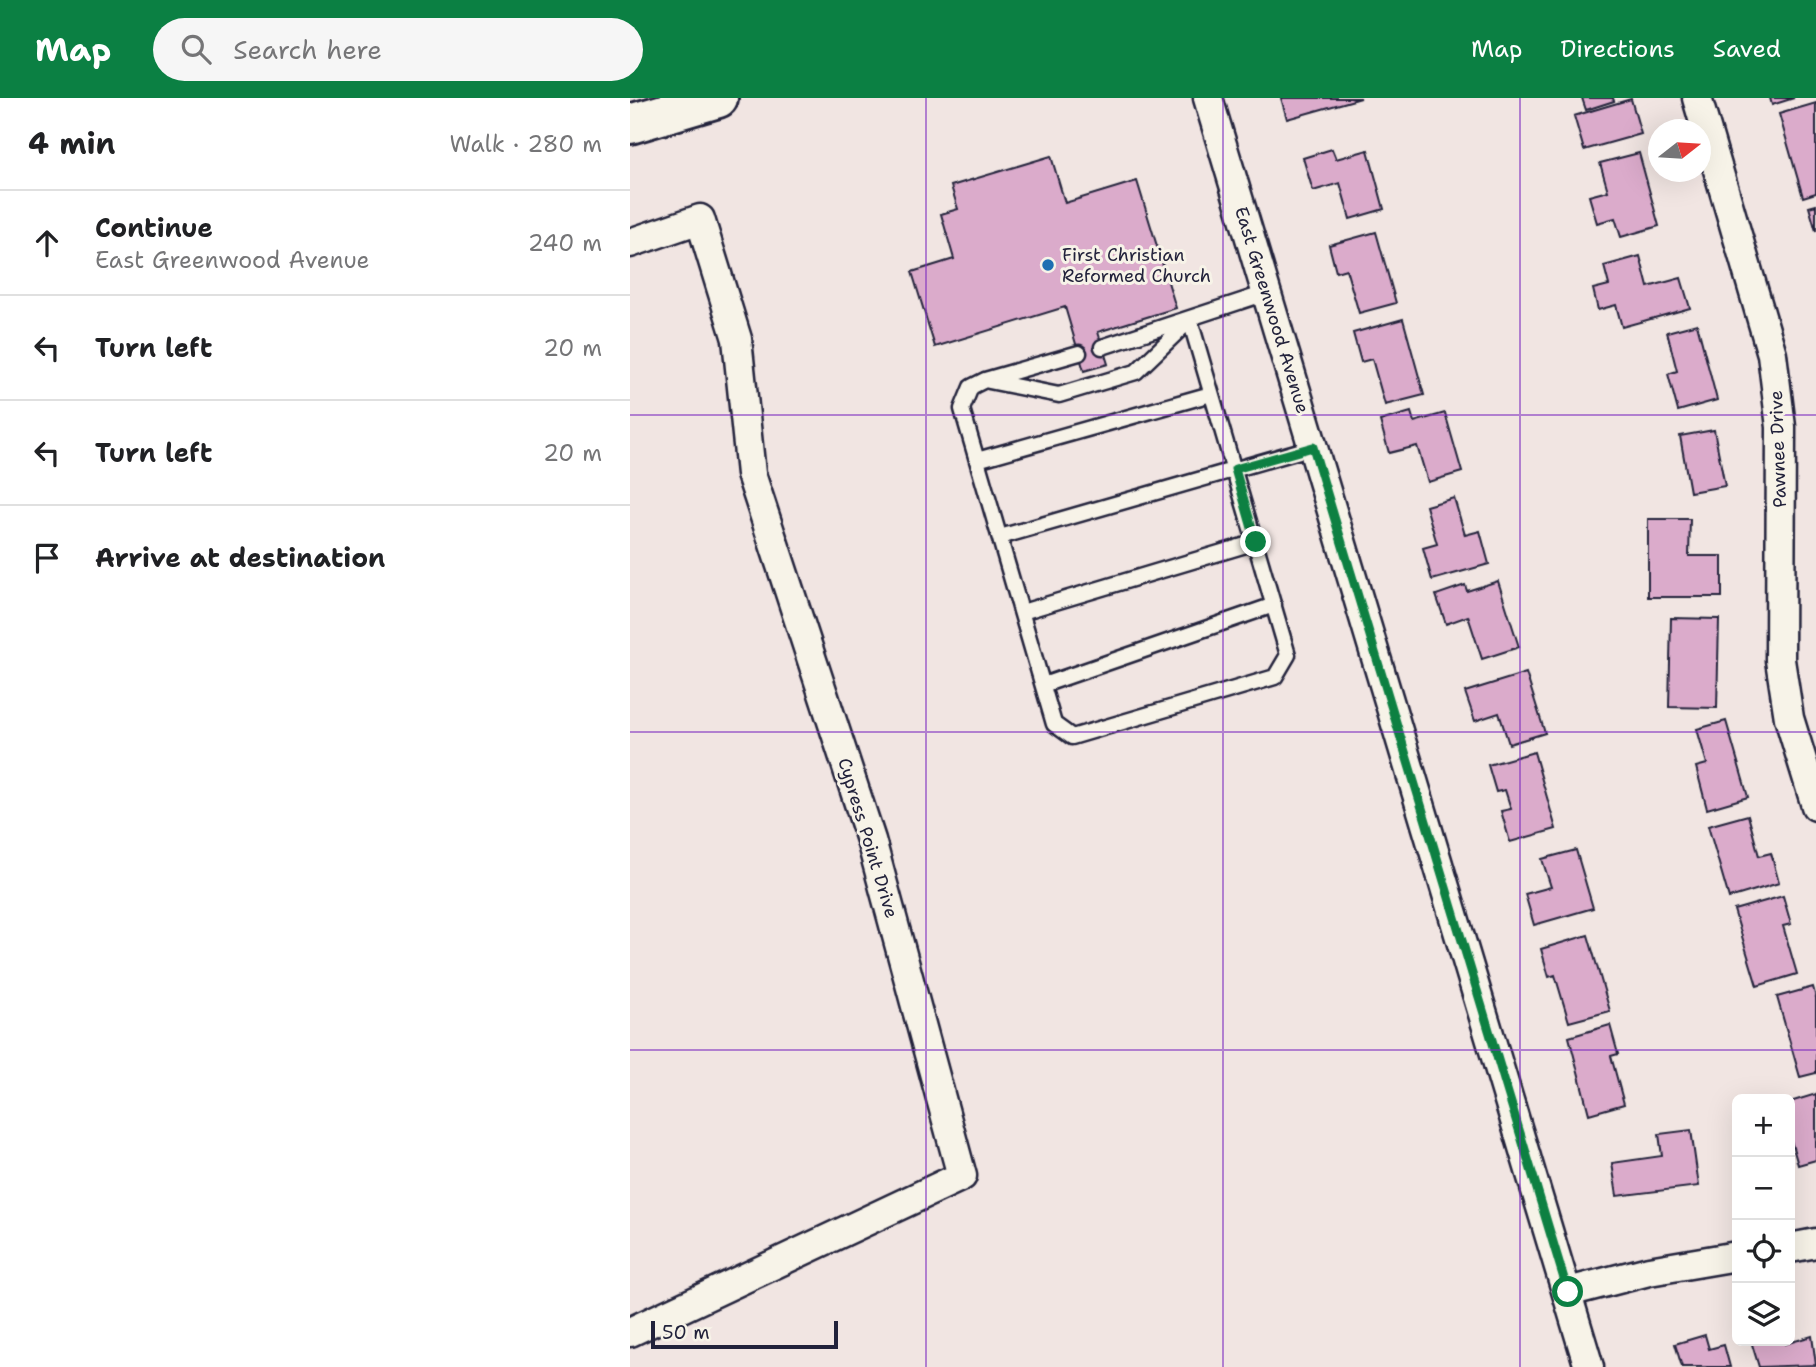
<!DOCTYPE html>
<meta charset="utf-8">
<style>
body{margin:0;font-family:"Shantell Sans",sans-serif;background:#f6f6f6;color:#202124}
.controls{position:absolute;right:21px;bottom:21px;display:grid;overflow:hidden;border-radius:10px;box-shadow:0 7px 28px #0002}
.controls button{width:63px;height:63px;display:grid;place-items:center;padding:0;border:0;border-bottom:2px solid #e0e0e0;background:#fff;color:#202124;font:35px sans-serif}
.compass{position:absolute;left:1018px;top:21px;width:63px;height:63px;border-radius:50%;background:#fff;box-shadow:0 7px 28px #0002;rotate:73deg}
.scale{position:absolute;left:21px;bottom:18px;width:187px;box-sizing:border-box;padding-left:7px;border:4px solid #22223b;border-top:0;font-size:19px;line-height:24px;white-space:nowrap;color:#22223b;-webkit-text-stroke:5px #f7f3e8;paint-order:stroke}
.stop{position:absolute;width:21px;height:21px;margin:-16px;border:5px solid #0b8043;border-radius:50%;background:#fff}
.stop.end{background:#0b8043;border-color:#fff;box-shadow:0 2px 7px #0008}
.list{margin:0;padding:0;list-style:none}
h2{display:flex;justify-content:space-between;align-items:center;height:91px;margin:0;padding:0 28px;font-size:30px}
h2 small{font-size:23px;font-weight:400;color:#757577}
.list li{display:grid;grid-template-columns:46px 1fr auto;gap:21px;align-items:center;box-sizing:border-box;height:105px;padding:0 28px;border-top:2px solid #e0e0e0}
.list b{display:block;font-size:26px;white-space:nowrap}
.list p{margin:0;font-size:23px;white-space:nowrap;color:#757577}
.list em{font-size:23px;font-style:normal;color:#757577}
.icon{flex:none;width:38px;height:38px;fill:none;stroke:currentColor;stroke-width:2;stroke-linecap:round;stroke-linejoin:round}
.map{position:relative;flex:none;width:1186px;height:1269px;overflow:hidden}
header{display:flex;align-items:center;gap:42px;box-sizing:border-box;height:98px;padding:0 35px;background:#0b8043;color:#fff}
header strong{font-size:33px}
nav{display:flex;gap:38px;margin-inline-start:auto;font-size:24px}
.search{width:490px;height:63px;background:#f6f6f6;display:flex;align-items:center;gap:18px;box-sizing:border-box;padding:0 24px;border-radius:38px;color:#757577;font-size:26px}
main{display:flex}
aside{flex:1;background:#fff}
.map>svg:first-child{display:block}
.building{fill:#dbabcb;stroke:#22223b;stroke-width:2}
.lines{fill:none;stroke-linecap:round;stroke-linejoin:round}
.lane-casing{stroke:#22223b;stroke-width:19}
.street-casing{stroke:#22223b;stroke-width:33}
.secondary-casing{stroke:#22223b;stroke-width:44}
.lane{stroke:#f7f3e8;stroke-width:14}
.street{stroke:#f7f3e8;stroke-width:28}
.secondary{stroke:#f7f3e8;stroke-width:38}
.route{stroke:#0b8043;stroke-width:9}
.grid{fill:none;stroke:#7b2cbf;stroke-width:2;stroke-opacity:0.55}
.poi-dot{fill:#1f6fb2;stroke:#f7f3e8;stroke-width:2.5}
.labels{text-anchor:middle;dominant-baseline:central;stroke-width:6;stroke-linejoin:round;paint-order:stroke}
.poi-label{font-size:18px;fill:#22223b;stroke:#f7f3e8;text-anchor:start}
.street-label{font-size:18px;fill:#22223b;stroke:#f7f3e8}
</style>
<header>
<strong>Map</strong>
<div class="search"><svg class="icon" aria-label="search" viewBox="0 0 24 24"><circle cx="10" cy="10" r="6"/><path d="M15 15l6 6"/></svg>Search here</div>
<nav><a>Map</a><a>Directions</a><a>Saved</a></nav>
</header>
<main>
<aside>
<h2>4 min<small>Walk · 280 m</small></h2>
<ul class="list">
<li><svg class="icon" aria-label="ahead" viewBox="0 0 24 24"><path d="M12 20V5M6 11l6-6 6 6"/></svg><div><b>Continue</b><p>East Greenwood Avenue</p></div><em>240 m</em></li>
<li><svg class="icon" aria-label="left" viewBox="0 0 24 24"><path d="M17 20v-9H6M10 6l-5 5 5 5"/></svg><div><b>Turn left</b></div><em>20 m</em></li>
<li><svg class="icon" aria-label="left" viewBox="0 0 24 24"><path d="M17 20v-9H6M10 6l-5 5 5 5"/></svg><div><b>Turn left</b></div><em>20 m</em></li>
<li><svg class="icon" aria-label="arrive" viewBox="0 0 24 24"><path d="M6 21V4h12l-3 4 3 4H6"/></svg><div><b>Arrive at destination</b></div></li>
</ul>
</aside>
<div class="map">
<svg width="1186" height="1269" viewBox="0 0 1186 1269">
<rect width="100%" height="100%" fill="#f1e5e2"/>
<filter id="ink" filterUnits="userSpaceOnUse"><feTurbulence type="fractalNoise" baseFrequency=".0143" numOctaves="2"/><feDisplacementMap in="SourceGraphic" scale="14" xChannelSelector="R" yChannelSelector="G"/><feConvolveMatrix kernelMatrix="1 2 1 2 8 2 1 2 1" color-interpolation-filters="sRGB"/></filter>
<g filter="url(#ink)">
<path class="building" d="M651,0H731L657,21Z
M952,0H983L984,3L956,12Z
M1140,0H1164L1142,7Z
M1001,1L1011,36L954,52L944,18Z
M1186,5V95L1173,99L1149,16Z
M702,51L706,61L738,52L754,111L720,121L710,85L683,93L673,60Z
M1009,55L1029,128L991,139L985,120L967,125L959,98L978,93L970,65Z
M421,58L435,105L507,83L546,210L468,234L478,266L454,273L435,209L305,249L282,174L324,161L311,116L328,111L321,88Z
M1186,107V133L1179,109Z
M746,134L766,205L729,215L716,171L706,174L699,147Z
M1010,158L1018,189L1051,180L1060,210L992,229L986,207L968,212L963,191L979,187L974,168Z
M773,221L794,297L755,307L742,261L731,264L723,235Z
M1067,226L1087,302L1048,313L1038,276L1047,273L1037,234Z
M781,314L784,324L815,315L832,374L798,384L787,348L759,355L750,323Z
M1084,332L1095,388L1060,394L1050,338Z
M824,400L835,437L850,433L859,466L802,482L793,450L807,446L796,408Z
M1018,421H1060L1059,458H1092V499H1018Z
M868,483L889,549L852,561L838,518L816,526L806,497L835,487L837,493Z
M1041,520L1089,521L1087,610L1039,609Z
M896,575L915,635L879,646L869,615L845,623L835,594Z
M1096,623L1118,699L1077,711L1066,669L1077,666L1067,631Z
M904,654L926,731L880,744L871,713L881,711L875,692L866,694L858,667Z
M1118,717L1129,758L1141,755L1149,785L1099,800L1078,728Z
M946,752L963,810L904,827L895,796L921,789L912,761Z
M1153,798L1161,826L1153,828L1167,876L1127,888L1104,812Z
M958,837L980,913L939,924L925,877L919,879L911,851Z
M1183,889L1186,900V975L1170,979L1147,899Z
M980,927L988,956L981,958L994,1006L959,1016L939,939Z
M1186,996V1062L1168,1067L1160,1039V1004Z
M1061,1032L1069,1088L987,1098L982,1065L1032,1058L1029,1036Z
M1075,1237L1079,1251L1094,1247L1100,1269H1052L1045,1246Z
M1182,1238L1186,1267L1129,1269L1121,1243H1155V1246Z"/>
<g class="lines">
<g class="lane-casing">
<path id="lane" d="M472,249L636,195
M449,255L355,282L341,289L332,311L424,626L442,639L645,579L658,557L560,222
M359,283L429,297L506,274L560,222
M347,362L581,296
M370,439L683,349
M392,514L626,444
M413,587L644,507"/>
</g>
<g class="street-casing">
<path id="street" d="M578,0L959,1269
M1067,0L1142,256L1151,329L1150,562L1159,620L1186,708
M0,145L70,121L107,241L121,376L241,742L332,1078L0,1234
M1160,1150L1186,1145
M938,1194L1019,1173L1107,1158"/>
</g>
<g class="secondary-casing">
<path id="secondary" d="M0,26L88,0"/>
</g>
<use href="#lane" class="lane"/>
<use href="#street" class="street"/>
<use href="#secondary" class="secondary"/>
</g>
</g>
<g class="lines" filter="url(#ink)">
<path class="route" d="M626,444L605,371L683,349L938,1194"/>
</g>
<path class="grid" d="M296,0V1269M593,0V1269M890,0V1269M0,317H1186M0,634H1186M0,952H1186"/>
<circle class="poi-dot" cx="418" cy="167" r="7"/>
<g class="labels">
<g class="poi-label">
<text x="432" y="157">First Christian<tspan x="432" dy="21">Reformed Church</tspan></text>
</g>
<g class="street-label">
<text transform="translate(642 212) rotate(73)">East Greenwood Avenue</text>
<text transform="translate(1148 351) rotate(-92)">Pawnee Drive</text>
<text transform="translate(238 740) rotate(73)">Cypress Point Drive</text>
</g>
</g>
</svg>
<div class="controls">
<button>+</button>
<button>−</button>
<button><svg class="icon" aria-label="locate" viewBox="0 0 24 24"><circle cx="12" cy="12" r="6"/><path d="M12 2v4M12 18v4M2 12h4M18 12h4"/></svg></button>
<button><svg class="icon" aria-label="layers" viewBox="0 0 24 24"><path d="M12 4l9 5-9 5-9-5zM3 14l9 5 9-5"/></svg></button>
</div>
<svg class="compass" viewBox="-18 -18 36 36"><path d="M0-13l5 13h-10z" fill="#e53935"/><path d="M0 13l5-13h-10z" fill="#757577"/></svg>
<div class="scale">50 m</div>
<div class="stop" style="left:938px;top:1194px"></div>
<div class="stop end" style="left:626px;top:444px"></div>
</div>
</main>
